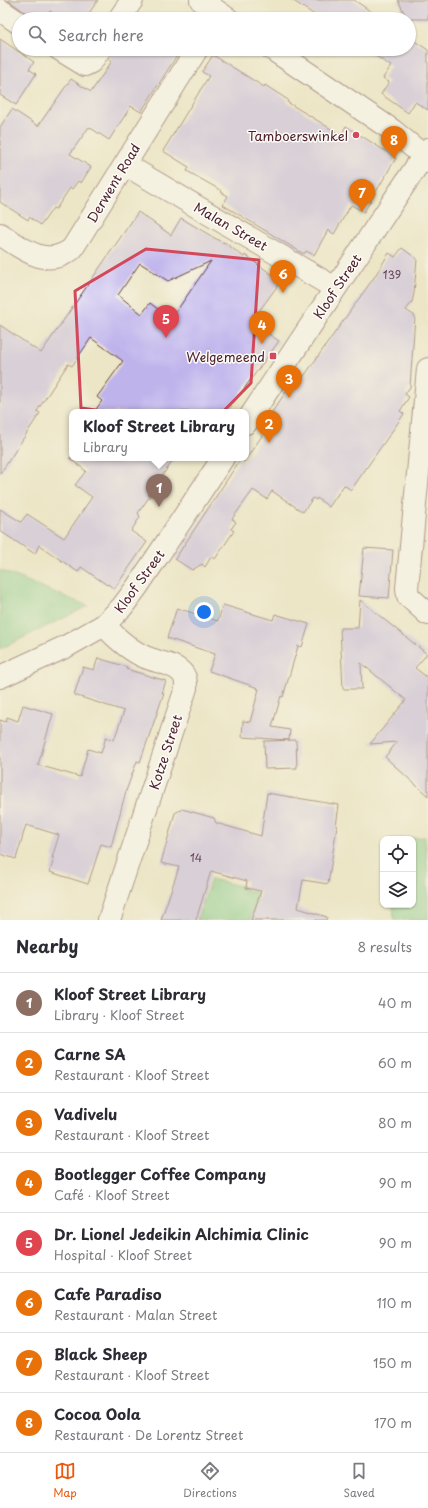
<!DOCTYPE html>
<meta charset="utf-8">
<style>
body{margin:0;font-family:"Playpen Sans",sans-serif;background:#f2f2f3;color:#2b2b33}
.controls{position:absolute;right:12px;bottom:12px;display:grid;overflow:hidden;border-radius:8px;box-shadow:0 1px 3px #0004}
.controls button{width:36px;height:36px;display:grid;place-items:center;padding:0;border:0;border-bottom:1px solid #e1e1e2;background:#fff;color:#2b2b33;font:20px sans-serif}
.you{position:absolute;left:204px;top:612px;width:14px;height:14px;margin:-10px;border:3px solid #fff;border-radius:50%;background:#1a73e8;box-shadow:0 0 0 6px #1a73e833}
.badge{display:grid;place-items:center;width:26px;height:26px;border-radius:50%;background:#ea580c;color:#fff;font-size:13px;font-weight:700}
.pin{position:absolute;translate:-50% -33px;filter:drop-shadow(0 1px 2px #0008)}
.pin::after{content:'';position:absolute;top:21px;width:14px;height:12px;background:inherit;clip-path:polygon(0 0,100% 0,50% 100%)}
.popup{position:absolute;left:69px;top:409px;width:180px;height:52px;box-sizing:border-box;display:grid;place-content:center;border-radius:8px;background:#fff;filter:drop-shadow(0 1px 3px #0005);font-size:13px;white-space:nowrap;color:#7c7c81}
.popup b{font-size:15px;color:#2b2b33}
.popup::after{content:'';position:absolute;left:50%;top:100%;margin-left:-8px;border:8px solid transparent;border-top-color:#fff}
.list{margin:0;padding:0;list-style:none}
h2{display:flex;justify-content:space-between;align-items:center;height:52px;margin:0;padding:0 16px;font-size:17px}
h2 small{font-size:13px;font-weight:400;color:#7c7c81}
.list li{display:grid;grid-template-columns:26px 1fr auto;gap:12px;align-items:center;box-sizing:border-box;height:60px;padding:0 16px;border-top:1px solid #e1e1e2}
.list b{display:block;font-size:15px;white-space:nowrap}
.list p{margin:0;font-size:13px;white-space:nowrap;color:#7c7c81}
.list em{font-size:13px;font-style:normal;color:#7c7c81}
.icon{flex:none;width:22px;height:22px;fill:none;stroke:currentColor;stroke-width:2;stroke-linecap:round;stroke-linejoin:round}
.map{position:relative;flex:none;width:428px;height:920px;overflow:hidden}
.search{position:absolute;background:#fff;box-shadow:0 1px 3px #0004;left:12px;right:12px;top:12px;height:44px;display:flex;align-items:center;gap:10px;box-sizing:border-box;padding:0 14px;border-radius:22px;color:#7c7c81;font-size:15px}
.sheet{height:532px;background:#fff}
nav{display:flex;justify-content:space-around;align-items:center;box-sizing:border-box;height:56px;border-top:1px solid #e1e1e2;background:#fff;font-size:11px;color:#7c7c81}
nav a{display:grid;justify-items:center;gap:2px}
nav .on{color:#ea580c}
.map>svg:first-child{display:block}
.green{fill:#7ecb8a;stroke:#64755a}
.building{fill:#bfb3ec;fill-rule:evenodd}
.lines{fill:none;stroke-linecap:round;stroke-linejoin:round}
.minor-casing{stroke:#623d42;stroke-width:24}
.tertiary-casing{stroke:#623d42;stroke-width:24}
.minor{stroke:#fff;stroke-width:22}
.tertiary{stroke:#fff;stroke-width:22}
.marked{fill:none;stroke:#d1495b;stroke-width:3;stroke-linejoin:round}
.poi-dot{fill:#d1495b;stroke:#fdfcf7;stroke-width:1.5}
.labels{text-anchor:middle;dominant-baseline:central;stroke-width:3;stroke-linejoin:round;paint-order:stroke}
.number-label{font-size:11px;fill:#67445b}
.poi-label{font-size:13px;fill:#4a1f2b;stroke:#fdfcf7;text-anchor:end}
.street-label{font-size:13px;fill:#4a1f2b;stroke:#fdfcf7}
</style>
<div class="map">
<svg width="428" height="920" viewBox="0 0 428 920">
<rect width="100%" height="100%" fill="#fdfcf7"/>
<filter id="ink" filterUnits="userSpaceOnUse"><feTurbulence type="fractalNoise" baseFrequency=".025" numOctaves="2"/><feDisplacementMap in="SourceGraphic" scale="8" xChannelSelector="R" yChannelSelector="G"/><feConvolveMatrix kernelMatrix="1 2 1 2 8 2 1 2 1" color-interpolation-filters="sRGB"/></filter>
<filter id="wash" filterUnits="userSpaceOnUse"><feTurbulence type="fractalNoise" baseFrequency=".012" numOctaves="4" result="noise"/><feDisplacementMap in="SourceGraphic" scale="16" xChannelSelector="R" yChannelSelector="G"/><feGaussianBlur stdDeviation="0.9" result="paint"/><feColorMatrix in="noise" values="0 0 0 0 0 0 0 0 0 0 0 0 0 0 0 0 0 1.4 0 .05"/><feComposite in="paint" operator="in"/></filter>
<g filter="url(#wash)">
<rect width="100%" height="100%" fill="#ece6c7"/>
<path class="green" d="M0,570L88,606L0,649Z
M425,837L428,876V920H394L393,905H413V839H389Z
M211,879L245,887V890L256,892V901L250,920H197Z"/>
<g id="blocks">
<path class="building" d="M8,0H98L85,19H62L50,11L45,19H31L26,13Z
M292,0H354L382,19H321Z
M398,0H428V19H407Z
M410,38L428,50V110L415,102L408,113L381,94L389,82L383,78L391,66L365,49H409Z
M0,39L34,62L29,69L36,74L16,105L0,95Z
M112,49H181L141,112L131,106L109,140L89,127L70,154L91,167L81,183L78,181L72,189L70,188L56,209L53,208L41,225L29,217L28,220L0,202V127L12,109L38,126L71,79L91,92L112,61L109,58Z
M213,55L264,87L265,85L288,100L287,102L341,135L346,126L396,158L364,212L351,205L334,234L328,230L314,255L306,251L304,254L223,205L228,196L221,192L222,191L187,171L189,167L163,151L209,76L202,72Z
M138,212L171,235L181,218L223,243L224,242L244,257L245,255L281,281L251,322L279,341L227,412H94L102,401L97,397L123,361L91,338L72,366L68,364L37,411L40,413L0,474V325L41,353ZM211,261L171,319L150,303L142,314L118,295L140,263L168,281Z
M402,248L417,259L414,293L412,302L406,310L415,316L410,387L405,394L409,397L400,411L404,414L351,490L344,485L329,507L317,498L316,500L313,498L303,512L272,491L267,499L253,490L232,519L236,522L231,529L234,531L215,559L211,557L205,567L202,564L192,570L175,559L240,460L244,462L264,433L271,421L268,418L292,383L297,386L375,276L389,253L395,257Z
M69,458H175L148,495L150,496L138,513L140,517L131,531L147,542L114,589L108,584L107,585L81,567L78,572L39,545L35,554L0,531V509L21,522L27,514L64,538L92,497L75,485L86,471Z
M364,548L393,550L389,598L359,596Z
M360,600L427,654L415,668L428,678V796L385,757L397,742L370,744L406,700L361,663L362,689H343L340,628H358Z
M223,605L273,620L275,614L309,624L302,647L298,646L283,697L281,696L272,727L290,730L289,740L242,737L243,721L250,722L259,689H257L258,688L209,671L215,654L167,638L177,608L218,621Z
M98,658L127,667L126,669L166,681L162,693H164L140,762L137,761L126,791L111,847L101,844L88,884L50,872L54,858H52L59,835L26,825L16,859L0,854V720L6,722L7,717L18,721L23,705L53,714L38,765L80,777L88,749L101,753L106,737L114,740L124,711L74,695L83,667L94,670Z
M296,740L297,768L265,769L264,741Z
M267,793L339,805L336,826H337L328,884L303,880L298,908L327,917L326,920H251L261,891L246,888L247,881L211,871L196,920H161L179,867L161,863L175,813L182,809L214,818L216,823L261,836Z"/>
</g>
</g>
<g filter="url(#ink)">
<use href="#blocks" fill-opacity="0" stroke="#623d42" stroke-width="1"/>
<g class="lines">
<g class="minor-casing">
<path id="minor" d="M201,0L228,19
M0,10L19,23
M119,19L132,0
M59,49L85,65L91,62L100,49
M272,49L392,130L424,156L428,162
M126,165L335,288
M0,234C23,249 46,269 72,249L197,49
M428,369L407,588L408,596L428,614
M104,625C116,638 129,650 145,657C156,662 171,663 180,671C186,676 186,681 186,688L109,920"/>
</g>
<g class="tertiary-casing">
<path id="tertiary" d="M246,423L428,149
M0,677L67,646L104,625L122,607L137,587L223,458"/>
</g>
<use href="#minor" class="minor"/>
<use href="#tertiary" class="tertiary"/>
</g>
</g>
<path d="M0 0H428V920H0ZM146,249L259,260L251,383L209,426L81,408L75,291Z" fill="#ece6c7" fill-opacity=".55" fill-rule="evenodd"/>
<path class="marked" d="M146,249L259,260L251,383L209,426L81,408L75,291Z"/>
<g class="poi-dot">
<circle cx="356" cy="135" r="4"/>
<rect x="269" y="352" width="8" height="8" rx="2"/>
</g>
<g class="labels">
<g class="number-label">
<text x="392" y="274">139</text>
<text x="196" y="857">14</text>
</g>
<g class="poi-label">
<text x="348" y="135">Tamboerswinkel</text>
<text x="265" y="356">Welgemeend</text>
</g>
<g class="street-label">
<text transform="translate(113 183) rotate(-59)">Derwent Road</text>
<text transform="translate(231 226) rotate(30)">Malan Street</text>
<text transform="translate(337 286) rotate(-56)">Kloof Street</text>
<text transform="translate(139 581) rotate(-54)">Kloof Street</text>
<text transform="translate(165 752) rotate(-72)">Kotze Street</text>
</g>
</g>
</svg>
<div class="controls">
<button><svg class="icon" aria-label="locate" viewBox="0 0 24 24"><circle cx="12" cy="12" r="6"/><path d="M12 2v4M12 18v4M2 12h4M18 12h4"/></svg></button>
<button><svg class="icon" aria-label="layers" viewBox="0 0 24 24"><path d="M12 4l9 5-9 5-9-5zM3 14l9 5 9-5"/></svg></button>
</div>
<div class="you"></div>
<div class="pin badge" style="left:159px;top:507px;background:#8d6e63">1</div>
<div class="popup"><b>Kloof Street Library</b>Library</div>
<div class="pin badge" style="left:269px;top:443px;background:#e8710a">2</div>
<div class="pin badge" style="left:289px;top:398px;background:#e8710a">3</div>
<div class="pin badge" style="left:262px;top:344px;background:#e8710a">4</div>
<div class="pin badge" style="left:166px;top:338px;background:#e0444e">5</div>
<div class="pin badge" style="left:283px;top:293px;background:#e8710a">6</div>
<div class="pin badge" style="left:362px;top:212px;background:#e8710a">7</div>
<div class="pin badge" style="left:394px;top:159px;background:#e8710a">8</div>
<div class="search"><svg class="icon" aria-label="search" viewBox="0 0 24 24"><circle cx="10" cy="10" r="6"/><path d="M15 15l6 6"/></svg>Search here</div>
</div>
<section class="sheet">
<h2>Nearby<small>8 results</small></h2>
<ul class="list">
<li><span class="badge" style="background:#8d6e63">1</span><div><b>Kloof Street Library</b><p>Library · Kloof Street</p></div><em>40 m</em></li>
<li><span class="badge" style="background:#e8710a">2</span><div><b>Carne SA</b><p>Restaurant · Kloof Street</p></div><em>60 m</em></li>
<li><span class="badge" style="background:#e8710a">3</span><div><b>Vadivelu</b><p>Restaurant · Kloof Street</p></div><em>80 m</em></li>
<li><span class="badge" style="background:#e8710a">4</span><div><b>Bootlegger Coffee Company</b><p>Café · Kloof Street</p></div><em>90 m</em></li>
<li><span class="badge" style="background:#e0444e">5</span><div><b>Dr. Lionel Jedeikin Alchimia Clinic</b><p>Hospital · Kloof Street</p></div><em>90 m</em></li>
<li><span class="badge" style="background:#e8710a">6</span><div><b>Cafe Paradiso</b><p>Restaurant · Malan Street</p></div><em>110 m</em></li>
<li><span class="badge" style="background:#e8710a">7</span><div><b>Black Sheep</b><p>Restaurant · Kloof Street</p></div><em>150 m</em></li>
<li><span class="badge" style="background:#e8710a">8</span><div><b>Cocoa Oola</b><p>Restaurant · De Lorentz Street</p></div><em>170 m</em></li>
</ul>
</section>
<nav>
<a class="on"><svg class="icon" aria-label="map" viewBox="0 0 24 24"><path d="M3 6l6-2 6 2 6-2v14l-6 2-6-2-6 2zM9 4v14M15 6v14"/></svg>Map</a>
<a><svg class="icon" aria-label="directions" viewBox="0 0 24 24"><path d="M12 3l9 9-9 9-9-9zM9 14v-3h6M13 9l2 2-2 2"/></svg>Directions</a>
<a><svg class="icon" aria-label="saved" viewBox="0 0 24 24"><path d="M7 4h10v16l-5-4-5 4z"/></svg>Saved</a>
</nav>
